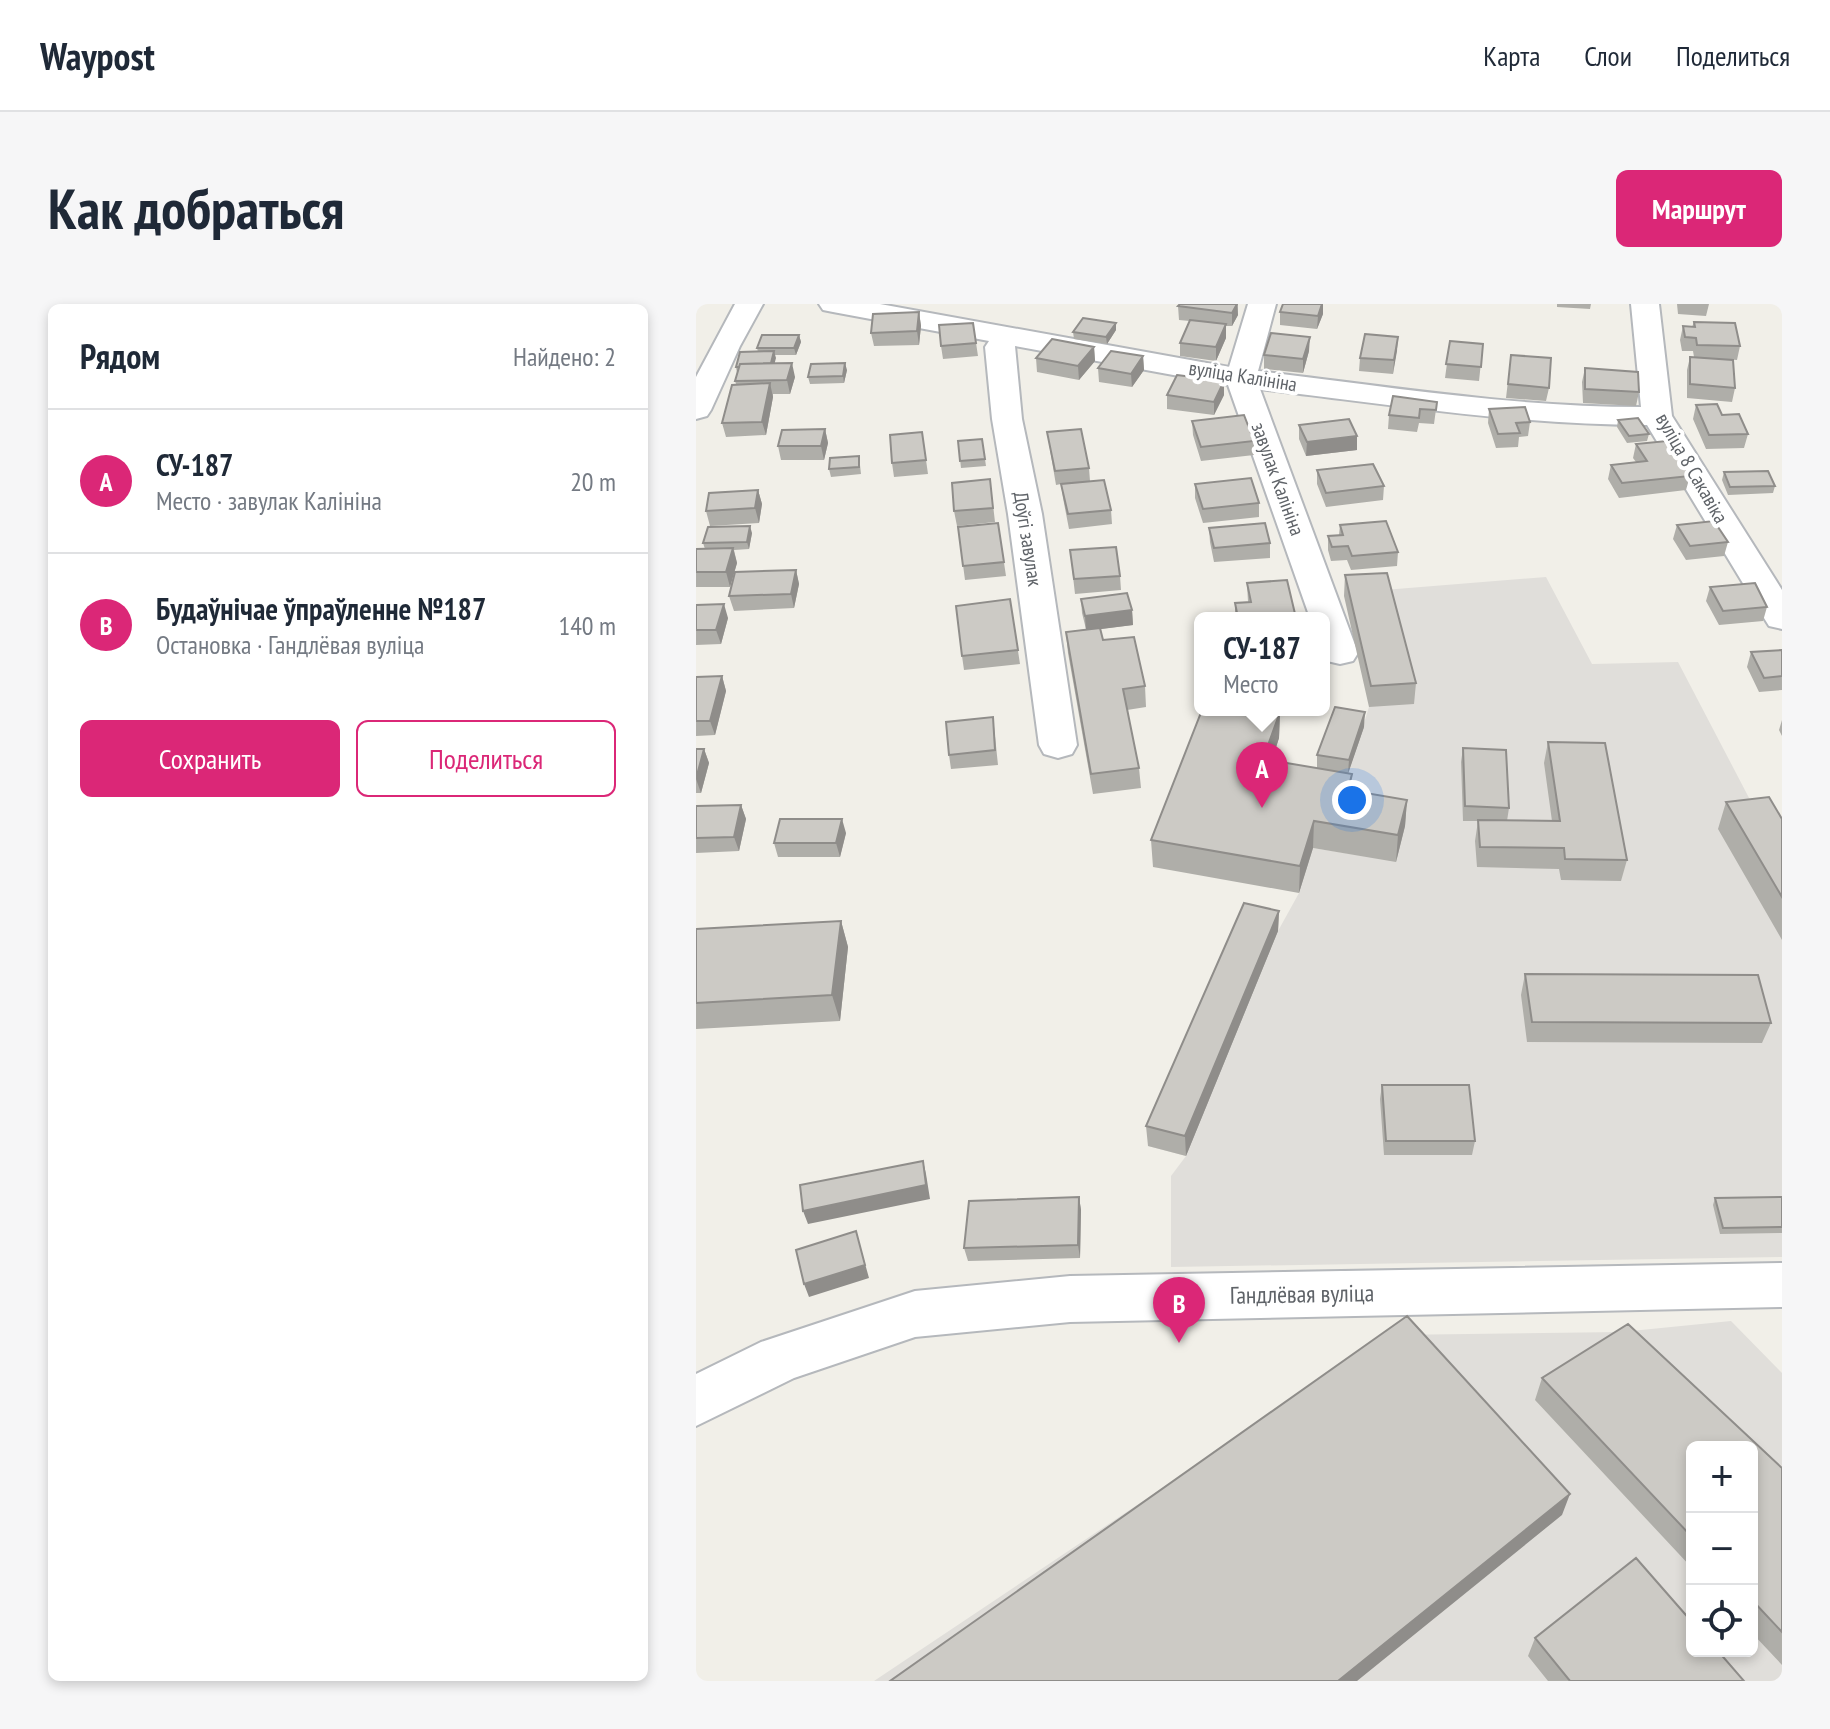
<!DOCTYPE html>
<html lang="ru">
<meta charset="utf-8">
<style>
body{margin:0;font-family:"PT Sans Narrow",sans-serif;background:#f6f6f7;color:#1f2937}
.controls{position:absolute;right:24px;bottom:24px;display:grid;overflow:hidden;border-radius:12px;box-shadow:0 4px 12px #0003}
.controls button{width:72px;height:72px;display:grid;place-items:center;padding:0;border:0;border-bottom:2px solid #e0e1e3;background:#fff;color:#1f2937;font:40px sans-serif}
.you{position:absolute;left:656px;top:496px;width:28px;height:28px;margin:-20px;border:6px solid #fff;border-radius:50%;background:#1a73e8;box-shadow:0 0 0 12px #1a73e833}
.badge{display:grid;place-items:center;width:52px;height:52px;border-radius:50%;background:#db2777;color:#fff;font-size:26px;font-weight:700}
.pin{position:absolute;translate:-50% -66px;filter:drop-shadow(0 2px 4px #0008)}
.pin::after{content:'';position:absolute;top:42px;width:28px;height:24px;background:inherit;clip-path:polygon(0 0,100% 0,50% 100%)}
.popup{position:absolute;left:498px;top:308px;width:136px;height:104px;box-sizing:border-box;display:grid;place-content:center;border-radius:12px;background:#fff;filter:drop-shadow(0 2px 6px #0005);font-size:26px;white-space:nowrap;color:#747a83}
.popup b{font-size:30px;color:#1f2937}
.popup::after{content:'';position:absolute;left:50%;top:100%;margin-left:-16px;border:16px solid transparent;border-top-color:#fff}
.list{margin:0;padding:0;list-style:none}
h2{display:flex;justify-content:space-between;align-items:center;height:104px;margin:0;padding:0 32px;font-size:34px}
h2 small{font-size:26px;font-weight:400;color:#747a83}
.list li{display:grid;grid-template-columns:52px 1fr auto;gap:24px;align-items:center;box-sizing:border-box;height:144px;padding:0 32px;border-top:2px solid #e0e1e3}
.list b{display:block;font-size:30px;white-space:nowrap}
.list p{margin:0;font-size:26px;white-space:nowrap;color:#747a83}
.list em{font-size:26px;font-style:normal;color:#747a83}
.actions{display:flex;gap:16px;padding:24px 32px}
.actions a{flex:1;padding:18px 0;border:2px solid #db2777;border-radius:12px;text-align:center;font-size:28px;color:#db2777}
.actions .main{background:#db2777;color:#fff}
.icon{flex:none;width:44px;height:44px;fill:none;stroke:currentColor;stroke-width:2;stroke-linecap:round;stroke-linejoin:round}
.map{position:relative;flex:none;width:1086px;height:1377px;overflow:hidden;border-radius:12px}
header{display:flex;align-items:center;gap:48px;box-sizing:border-box;height:112px;padding:0 40px;background:#fff;border-bottom:2px solid #e0e1e3}
header strong{font-size:38px}
nav{display:flex;gap:44px;margin-inline-start:auto;font-size:28px}
.intro{display:flex;align-items:center;justify-content:space-between;box-sizing:border-box;height:192px;padding:0 48px}
h1{margin:0;font-size:56px}
.button{padding:20px 36px;border-radius:12px;background:#db2777;color:#fff;font-size:28px;font-weight:700}
main{display:flex;gap:48px;padding:0 48px}
aside{flex:1;background:#fff;border-radius:12px;box-shadow:0 4px 12px #0003}
.map>svg:first-child{display:block}
.industrial{fill:#e0deda;fill-rule:evenodd}
.lines{fill:none;stroke-linecap:round;stroke-linejoin:round}
.minor-casing{stroke:#b5b8bc;stroke-width:4}
.minor{fill:#fff;fill-rule:evenodd}
.wall{fill:#afaea9}
.shaded-wall{fill:#8f8d8a}
.building{fill:#cccac5;stroke:#8f8d8a;stroke-width:2}
.labels{text-anchor:middle;dominant-baseline:central;stroke-width:8;stroke-linejoin:round;paint-order:stroke}
.far-street-label{font-size:20px;fill:#5f6368;stroke:#fff}
.street-label{font-size:24px;fill:#5f6368;stroke:#fff}
</style>
<header>
<strong>Waypost</strong>
<nav><a>Карта</a><a>Слои</a><a>Поделиться</a></nav>
</header>
<div class="intro"><h1>Как добраться</h1><a class="button">Маршрут</a></div>
<main>
<aside>
<h2>Рядом<small>Найдено: 2</small></h2>
<ul class="list">
<li><span class="badge">A</span><div><b>СУ-187</b><p>Место · завулак Калініна</p></div><em>20 m</em></li>
<li><span class="badge">B</span><div><b>Будаўнічае ўпраўленне №187</b><p>Остановка · Гандлёвая вуліца</p></div><em>140 m</em></li>
</ul>
<div class="actions"><a class="main">Сохранить</a><a>Поделиться</a></div>
</aside>
<div class="map">
<svg width="1086" height="1377" viewBox="0 0 1086 1377">
<rect width="100%" height="100%" fill="#f1efe8"/>
<path class="industrial" d="M850,273L896,360L982,358L1086,557V953L475,963V872L490,852L452,842L547,619L582,627L603,589L617,544L700,557L708,522L650,512L652,470L673,403L688,286Z
M1035,1017L1086,1069V1377H178L695,1031L925,1028ZM996,1143H1056V1347H996Z"/>
<g class="lines">
<g class="minor-casing">
<path id="minor" d="M39,0H67L44,42L15,106L11,112L0,115V73Z
M123,0H184L533,63L552,0H580L562,67C688,82 817,103 945,103L935,0H963L976,112L1086,286V325L1073,322L1068,314L951,121C822,121 692,100 564,85L662,349L657,357L644,360L631,357L628,352V314H614L532,81L319,42L326,115L346,210L381,441L376,450L362,454L348,450L343,441L312,210L296,115L289,43L293,37L137,8L127,6Z
M1086,959V1003L374,1018L219,1033L98,1074L0,1122V1070L65,1038L219,987L374,972Z"/>
</g>
<use href="#minor" class="minor"/>
</g>
<path class="wall" d="M542,0V11L536,22H530V34L520,57L484,52V39L494,17L483,16L482,2Z
M861,0H895L894,5L861,3Z
M981,0H1013L1010,12L982,10Z
M223,8L225,22L223,41L178,42L175,29Z
M584,8L627,10L621,25L584,21Z
M998,18L1044,42L1041,56L1027,55L1039,84L1036,98L991,94V66L994,53H998L997,47H986L984,36L987,22L996,23Z
M277,19L282,52L247,55L245,42Z
M420,26L411,40L378,35L377,28Z
M103,31L105,38L100,51H79V59L99,73L94,90H77V93L70,131L30,133L26,119L40,80L39,77L41,69L40,63L62,48L61,44Z
M702,33L697,70L663,67L664,54Z
M754,37L787,40L783,77L749,74Z
M398,43L399,57L383,76L341,68L340,54Z
M613,47L607,69L568,65V51Z
M815,51L853,84L850,97L810,94Z
M447,52L448,66L436,83L403,78L402,64Z
M889,64L943,88L940,102L887,99L886,78Z
M151,66L148,79L114,80L112,73Z
M471,91H528L518,111L471,105Z
M741,98L738,120L723,119L721,128L692,125L693,111Z
M1000,101L1026,111L1052,130L1048,144L1010,145L997,115Z
M793,105L834,118L832,132L823,133L822,143L800,144L792,119Z
M922,116L953,130L951,137L931,139L921,123Z
M496,117L558,137V151L505,157L497,131Z
M603,121L661,146L610,152L603,135Z
M129,125L132,139L128,156H85L82,142Z
M226,128L232,170L198,173L196,159Z
M351,128L393,164L394,177L415,206L416,220L373,225L367,194L365,180L360,181Z
M286,135L290,162L265,164L262,137Z
M940,140L994,172L990,186L923,194L912,175L915,161L940,158L937,154Z
M163,152L165,170L135,173L133,165Z
M621,166L688,182L687,196L630,203L621,180Z
M1028,168L1079,182L1077,189L1032,191L1026,176Z
M294,175L299,218L261,222L258,207Z
M499,180L563,199V213L507,219L499,194Z
M62,186L66,200L63,219L14,222L10,207Z
M302,219L310,272L269,276L262,223Z
M644,221L702,248L701,262L655,266L651,256L635,257L632,246V232L643,231Z
M981,221L1032,238L1028,252L990,256L977,235Z
M513,224L574,239V254L518,258L514,238Z
M56,229L53,245L38,246L41,259L34,283H0V245H9L7,239Z
M374,246L424,272L425,286L379,290Z
M100,266L103,280L98,304L38,307L33,292Z
M649,271L720,379L718,400L673,403L648,292Z
M551,279L600,314H539V299L552,298Z
M1014,283L1071,303L1067,317L1023,321L1010,297Z
M314,295L324,360L268,366L266,352Z
M385,295L436,306L437,321L404,325L407,336L449,382L450,403L431,406L443,464L445,484L397,490L372,349L370,328L390,325L386,309Z
M0,301L32,314L25,340L0,341Z
M1086,346V386L1063,388L1051,363L1055,348Z
M26,372L30,387L19,431L0,432V373Z
M584,408L583,434L576,457L621,464V451L668,423L652,469L655,486L711,496L709,522L700,558L617,544L603,589L457,563L455,536Z
M297,413L302,461L255,465L253,451Z
M1086,416V432L1083,426Z
M852,438L931,556L925,577L865,576L863,565L781,563L779,537L782,517H767L765,458L767,444L813,504L811,517H856L848,459Z
M0,445H8L13,459L5,489H0Z
M1030,498L1086,515V636L1022,525Z
M45,501L50,515L43,547L0,549V502Z
M150,529L144,553H82L78,539Z
M583,607L582,627L490,852L452,842L450,822Z
M145,617L152,643L144,717L0,725V625Z
M829,670L1075,719L1066,739L831,738L825,691Z
M686,781L779,837L776,851H688L684,795Z
M383,893L385,906L384,954L272,957L268,944Z
M1086,893V929L1024,930L1017,901L1019,894Z
M932,1020L1086,1164V1361L1056,1329V1143H996V1264L839,1096L846,1074Z
M839,1334L1048,1377H852L832,1352Z"/>
<path class="shaded-wall" d="M541,0L542,11L536,22V9Z
M626,0H627V10L621,25L622,12Z
M223,8L225,22L223,41L221,27Z
M420,19V26L411,40L410,33Z
M530,20V34L520,57V43Z
M103,31L105,38L100,51L98,44Z
M614,33L613,47L607,69V55Z
M702,33L701,47L697,70L698,56Z
M398,43L399,57L383,76L382,62Z
M78,47L80,54L76,69L75,62Z
M447,52L448,66L436,83L435,70Z
M96,59L99,73L94,90L91,76Z
M149,59L151,66L148,79L147,72Z
M528,77V91L518,111V98Z
M74,79L77,93L70,131L66,118Z
M129,125L132,139L128,156L125,142Z
M661,132V146L610,152L611,138Z
M62,186L66,200L63,219L59,204Z
M54,222L56,229L53,245L51,238Z
M37,244L41,259L34,283L30,268Z
M100,266L103,280L98,304L95,290Z
M28,300L32,314L25,340L20,326Z
M436,306L437,321L390,327L389,312Z
M26,372L30,387L19,431L14,417Z
M584,408L583,434L567,482V455Z
M669,408L668,423L652,470L653,456Z
M8,445L13,459L5,489L0,475Z
M711,496L709,522L700,558L702,531Z
M45,501L50,515L43,547L38,533Z
M146,515L150,529L144,553L140,539Z
M618,517L617,544L603,589L604,562Z
M583,607L582,627L490,852L489,832Z
M145,617L152,643L144,717L136,691Z
M227,857L230,870L234,895L112,920L107,907Z
M383,893L385,906L384,954L382,941Z
M160,927L173,974L113,993L108,980Z
M874,1190L866,1211L661,1377H642Z"/>
<path class="building" d="M484,0H541L536,9L482,2Z
M587,0H626L622,12L584,8Z
M223,8L221,27L175,29L177,10Z
M387,14L420,19L410,33L377,28Z
M494,16L530,20L520,43L484,39Z
M998,18L1039,19L1044,42L1001,41L1000,34L989,33L987,22L999,23Z
M277,19L280,39L245,42L243,21Z
M575,29L614,33L607,55L568,51Z
M669,30L702,33L698,56L664,54Z
M66,31H103L98,44H61Z
M356,35L398,43L382,62L340,54Z
M754,37L787,40L785,63L750,60Z
M78,47L75,59L44,60L43,63H40L44,48Z
M415,47L447,52L435,70L402,64Z
M815,51L855,54L853,84L812,80Z
M994,53L1037,56L1039,84L994,80Z
M96,59L91,76L39,77L44,60Z
M149,59L147,72L112,73L115,60Z
M889,64L942,68L943,88L889,85Z
M481,71L528,77L518,98L471,91Z
M74,79L66,118L26,119L36,81Z
M697,92L741,98L740,106L724,105L723,114L693,111Z
M1021,100L1026,111L1043,110L1052,130L1013,131L1000,101Z
M829,103L834,118L820,119L824,129L802,130L793,105Z
M548,111L558,137L505,143L496,117Z
M942,114L953,130L933,132L922,116Z
M653,115L661,132L611,138L603,121Z
M129,125L125,142H82L86,126Z
M385,125L393,164L359,167L351,128Z
M226,128L230,156L196,159L194,131Z
M286,135L289,155L264,157L262,137Z
M971,137L994,172L926,179L915,161L951,157L940,140Z
M163,152V163L133,165L134,154Z
M677,160L688,182L630,189L621,166Z
M1072,167L1079,182L1034,183L1028,168Z
M555,174L563,199L507,205L499,180Z
M294,175L297,204L258,207L256,179Z
M408,176L415,206L372,210L365,180Z
M62,186L59,204L10,207L13,189Z
M690,217L702,248L656,252L652,242L636,243L632,232L647,231L644,221Z
M1018,217L1032,238L994,242L981,221Z
M302,219L308,258L267,262L262,223Z
M569,219L574,239L518,244L513,224Z
M54,222L51,238L7,239L12,223Z
M420,243L424,272L378,275L374,246Z
M37,244L30,268H0V245Z
M100,266L95,290L33,292L39,268Z
M691,269L720,379L675,382L649,271Z
M591,276L600,314H542L539,299L555,298L551,279Z
M1059,279L1071,303L1027,307L1014,283Z
M431,289L436,306L389,312L385,295Z
M314,295L322,346L266,352L260,302Z
M28,300L20,326H0V301Z
M404,324L407,336L438,333L449,382L427,385L443,464L395,470L370,328Z
M1086,346V372L1068,374L1055,348Z
M26,372L14,417H0V373Z
M639,403L669,408L653,456L621,451Z
M506,406H574L584,408L567,455L656,470L652,486L711,496L702,531L618,517L604,562L455,536Z
M297,413L299,446L253,451L250,418Z
M852,438L909,439L931,556L869,555L868,544L784,543L782,516L864,517Z
M767,444L810,446L813,504L769,502Z
M0,445H8L0,475Z
M1073,493L1086,515V593L1030,498Z
M45,501L38,533L0,534V502Z
M84,515H146L140,539H78Z
M548,599L583,607L489,832L450,822Z
M145,617L136,691L0,699V625Z
M829,670L1062,671L1075,719L836,718Z
M686,781H773L779,837H690Z
M227,857L230,881L107,907L104,881Z
M383,893L382,941L268,944L273,897Z
M1086,893V923L1027,924L1019,894Z
M160,927L169,961L108,980L100,946Z
M711,1012L874,1190L642,1377H194Z
M932,1020L1086,1164V1328L1056,1296V1143H996V1233L846,1074Z
M940,1254L996,1318V1347H1022L1048,1377H874L839,1334Z"/>
<g class="labels">
<g class="far-street-label">
<text transform="translate(547 72) rotate(9)">вуліца Калініна</text>
<text transform="translate(996 164) rotate(60)">вуліца 8 Сакавіка</text>
<text transform="translate(582 175) rotate(70)">завулак Калініна</text>
<text transform="translate(332 235) rotate(81)">Доўгі завулак</text>
</g>
<g class="street-label">
<text transform="translate(606 990) rotate(-1)">Гандлёвая вуліца</text>
</g>
</g>
</svg>
<div class="controls">
<button>+</button>
<button>−</button>
<button><svg class="icon" aria-label="locate" viewBox="0 0 24 24"><circle cx="12" cy="12" r="6"/><path d="M12 2v4M12 18v4M2 12h4M18 12h4"/></svg></button>
</div>
<div class="you"></div>
<div class="pin badge" style="left:566px;top:504px">A</div>
<div class="popup"><b>СУ-187</b>Место</div>
<div class="pin badge" style="left:483px;top:1039px">B</div>
</div>
</main>
